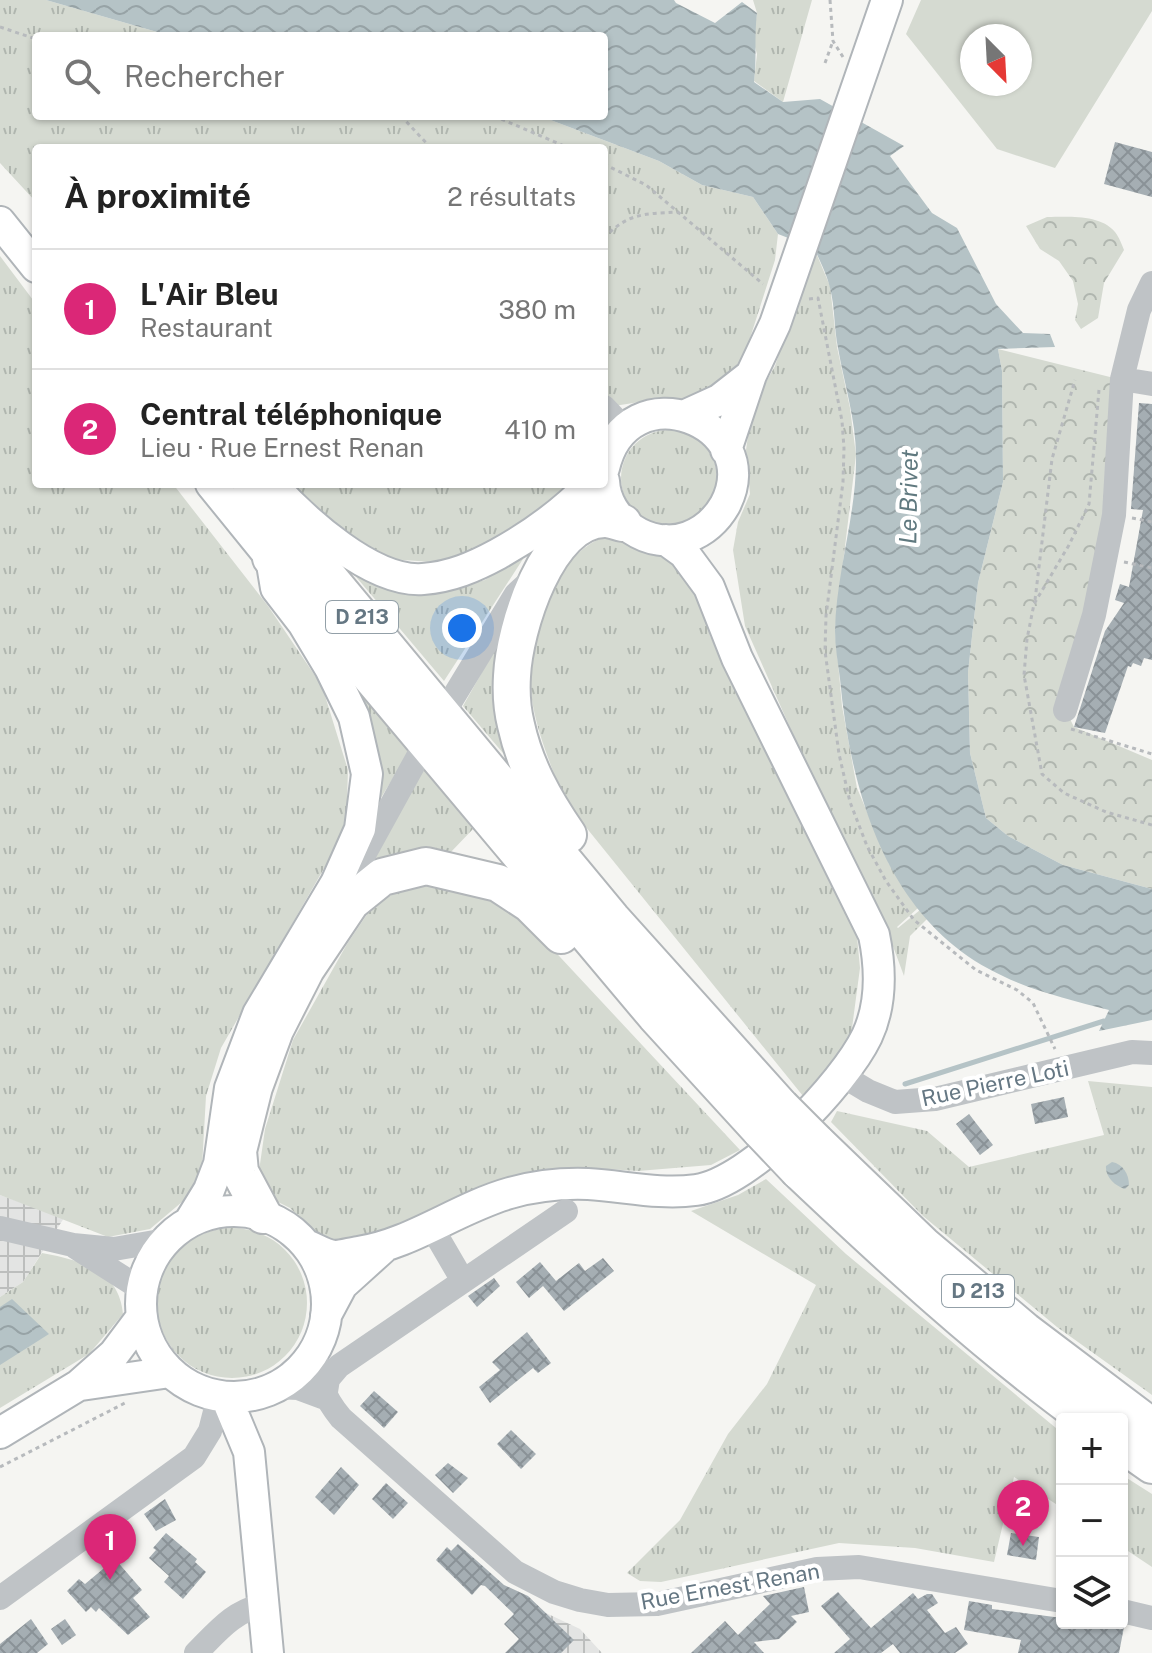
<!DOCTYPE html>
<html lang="fr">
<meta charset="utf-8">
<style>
body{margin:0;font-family:"Public Sans",sans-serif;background:#f6f6f6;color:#222}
.controls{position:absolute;right:24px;bottom:24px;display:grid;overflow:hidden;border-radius:8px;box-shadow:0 2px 6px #0004}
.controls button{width:72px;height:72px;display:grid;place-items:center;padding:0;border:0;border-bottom:2px solid #e0e0e0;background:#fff;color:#222;font:40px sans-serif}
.compass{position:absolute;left:960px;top:24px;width:72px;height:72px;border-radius:50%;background:#fff;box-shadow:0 2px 6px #0004;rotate:156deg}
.you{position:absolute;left:462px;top:628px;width:28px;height:28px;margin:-20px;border:6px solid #fff;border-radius:50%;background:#1a73e8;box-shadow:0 0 0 12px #1a73e833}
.badge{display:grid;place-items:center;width:52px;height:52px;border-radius:50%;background:#db2777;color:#fff;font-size:26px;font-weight:700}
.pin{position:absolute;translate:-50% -66px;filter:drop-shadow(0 2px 4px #0008)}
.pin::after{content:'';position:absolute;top:42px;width:28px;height:24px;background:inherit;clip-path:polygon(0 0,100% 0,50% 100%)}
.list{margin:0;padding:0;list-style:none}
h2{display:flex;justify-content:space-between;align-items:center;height:104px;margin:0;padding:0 32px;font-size:34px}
h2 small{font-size:26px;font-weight:400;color:#767676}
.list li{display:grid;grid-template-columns:52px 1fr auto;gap:24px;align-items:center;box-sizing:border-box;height:120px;padding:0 32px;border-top:2px solid #e0e0e0}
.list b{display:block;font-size:30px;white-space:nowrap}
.list p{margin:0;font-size:26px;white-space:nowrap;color:#767676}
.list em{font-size:26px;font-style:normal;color:#767676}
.icon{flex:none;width:44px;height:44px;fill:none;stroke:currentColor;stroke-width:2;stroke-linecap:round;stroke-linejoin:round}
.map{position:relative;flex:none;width:1152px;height:1653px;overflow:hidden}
.search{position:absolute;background:#fff;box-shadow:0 2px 6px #0004;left:32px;top:32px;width:576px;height:88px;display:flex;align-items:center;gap:20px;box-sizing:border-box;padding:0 28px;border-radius:8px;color:#767676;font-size:30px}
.panel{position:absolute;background:#fff;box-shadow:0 2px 6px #0004;left:32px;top:144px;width:576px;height:344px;border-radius:8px}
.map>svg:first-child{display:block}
.industrial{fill:url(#industrial-grid)}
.grass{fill:url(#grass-tufts)}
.forest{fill:url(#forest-crowns)}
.garden{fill:#d5dad1;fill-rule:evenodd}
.water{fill:url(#water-waves)}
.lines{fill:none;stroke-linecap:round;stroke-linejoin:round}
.stream{stroke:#b5c3c6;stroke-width:5}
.building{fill:url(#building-cross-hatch)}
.major-casing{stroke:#b0b5b9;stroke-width:34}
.highway-casing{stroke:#b2b6b9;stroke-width:40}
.path{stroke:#b7babd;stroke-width:3;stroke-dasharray:4 4;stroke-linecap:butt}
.minor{stroke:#bfc3c6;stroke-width:24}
.major{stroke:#fff;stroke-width:30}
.highway{stroke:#fff;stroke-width:36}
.highway-bridge-casing{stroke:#b2b6b9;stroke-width:40;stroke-linecap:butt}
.highway-bridge{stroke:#fff;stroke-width:36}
.labels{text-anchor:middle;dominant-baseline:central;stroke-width:8;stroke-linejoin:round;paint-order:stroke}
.shield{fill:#fff;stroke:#93a0a8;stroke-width:2}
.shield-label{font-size:20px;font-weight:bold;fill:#657783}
.street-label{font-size:22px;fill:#657783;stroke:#fff}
.water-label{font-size:24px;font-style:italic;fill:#60797f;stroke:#fff}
</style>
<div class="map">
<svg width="1152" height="1653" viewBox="0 0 1152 1653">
<defs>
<pattern id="industrial-grid" width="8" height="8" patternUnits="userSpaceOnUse" patternTransform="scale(2)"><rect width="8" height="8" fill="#e3e4e3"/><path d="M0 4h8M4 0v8" fill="none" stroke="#bcbebd"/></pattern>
<pattern id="grass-tufts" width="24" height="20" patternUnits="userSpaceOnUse" patternTransform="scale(2)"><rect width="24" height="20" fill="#d5dad1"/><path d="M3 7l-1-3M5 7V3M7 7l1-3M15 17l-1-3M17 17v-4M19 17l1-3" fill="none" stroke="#b0b6af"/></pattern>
<pattern id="forest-crowns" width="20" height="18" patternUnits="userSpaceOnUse" patternTransform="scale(2)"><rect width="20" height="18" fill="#d5dad1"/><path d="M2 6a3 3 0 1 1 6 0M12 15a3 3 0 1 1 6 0" fill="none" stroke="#b0b6af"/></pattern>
<pattern id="water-waves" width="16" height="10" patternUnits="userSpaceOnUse" patternTransform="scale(2)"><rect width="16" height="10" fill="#b5c3c6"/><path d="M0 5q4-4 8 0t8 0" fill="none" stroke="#97a3a6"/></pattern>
<pattern id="building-cross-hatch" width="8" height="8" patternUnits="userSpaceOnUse" patternTransform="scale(2)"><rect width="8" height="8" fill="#a5aeb3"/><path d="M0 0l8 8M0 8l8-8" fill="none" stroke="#8a9297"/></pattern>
</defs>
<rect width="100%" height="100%" fill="#f5f5f2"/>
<path class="industrial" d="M0,1195L64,1218L23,1282L0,1297Z
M546,1613L580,1629L602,1653H505Z"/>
<path class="grass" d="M0,0H46L171,36H36V116H540L659,161L702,185L753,197L778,234L775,260L743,360L700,395L678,401H646L614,406L604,421V148H36V202L0,163Z
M753,0H812L783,102L754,81L757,54L753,40L757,13Z
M814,248L830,286L837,347L850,408L856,455L835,630L842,706L857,788L889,864L918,908L897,927L898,928L920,910L928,918L910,936L904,976L881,914L839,838L745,626L733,550L738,522L750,494L746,450L752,407L775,366Z
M0,256L36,304V484H173L268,606L322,686L348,770L346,830L221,1048L206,1096L202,1167L195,1191L150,1229L108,1237L0,1195Z
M621 478a48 48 0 1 1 96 0a48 48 0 1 1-96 0Z
M292,484H573L506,537L447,563L389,559L340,527Z
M611,534L670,553L704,604L710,636L856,926L860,968L850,1043L803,1096L564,800C553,770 539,738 533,706C522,644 546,556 611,534Z
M518,557L523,559L444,681L341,559L396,589L441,592L485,580Z
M504,633L515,767L463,706Z
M343,672L410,750L373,811Z
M424,767L473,829L450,853L359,878Z
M417,882L462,884L519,913L740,1150L711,1165L638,1171L575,1167L508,1177L382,1234L327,1244L290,1208L272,1199L259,1171L265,1129L293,1040L347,944L374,904Z
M1088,1081L1152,1087V1395L1057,1327L923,1216L831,1122L837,1111L927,1131L969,1167L1104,1135Z
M766,1179L846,1254L1062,1433V1508L1014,1477L994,1562L915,1548L839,1543L661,1582L640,1581L627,1573L680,1520L728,1434L767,1384L816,1285L691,1211L738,1195Z
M157 1303a75 75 0 1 1 150 0a75 75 0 1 1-150 0Z
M42,1253C79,1260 119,1269 123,1314L89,1354L0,1408V1297L23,1282Z
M1122,1475L1152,1494V1567L1122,1547Z"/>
<path class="forest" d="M1047,217C1068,217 1100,214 1115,232C1119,237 1122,245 1124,250L1104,283L1098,318L1081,329L1075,320L1078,304L1073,281L1059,261L1040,249L1026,226Z
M998,349L1114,378L1111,514L1065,709L1074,727L1152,760V889L1063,865L1008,836L986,818L970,753L968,672L978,583L1003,482L1002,371Z"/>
<path class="garden" d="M921,0H1152V11L1055,168L997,149L906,34ZM972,36H1020V84H972Z"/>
<path class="water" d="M46,0H674L676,3L715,23L742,2L757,13C754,37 757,58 754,82L783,102L820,99L904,146L890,156L932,213L957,228L996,304L1023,333L1050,334L1055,347L998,349L1002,371L1003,482L978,583L968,672L970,753L986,818L1008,836L1063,865L1152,889V1020L1099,1031L1109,1010C1068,999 1027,990 989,969C885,913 850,788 840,679C838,663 835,647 835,631C836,572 857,514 856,456C856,420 844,383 838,348C834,328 835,307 830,288C827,275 820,261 814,248L778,234L753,197L702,185L659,161L540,116H604V36H171Z
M1112,1162C1123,1164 1129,1174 1129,1185L1125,1189C1115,1186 1105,1177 1106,1166Z
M12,1299L49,1334L0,1365V1307Z"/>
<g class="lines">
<path class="stream" d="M905,1084L1104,1021"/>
</g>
<path class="building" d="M1115,142L1152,152V197L1104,184Z
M1139,403L1152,404V660L1144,658L1141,666L1133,663L1131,667L1128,666L1105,733L1074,727L1105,631L1124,603L1115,600L1120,584L1129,587L1143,510L1131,509Z
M1064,1097L1068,1117L1035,1124L1031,1104Z
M969,1114L993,1145L980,1155L956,1124Z
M603,1258L614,1271L564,1311L543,1286L529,1298L516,1282L540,1262L556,1281L579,1263L585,1271Z
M494,1278L500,1286L477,1307L468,1296Z
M527,1332L551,1363L538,1373L533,1368L490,1403L479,1387L500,1370L492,1362Z
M374,1391L398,1412L384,1428L360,1406Z
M511,1430L536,1454L521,1469L497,1444Z
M448,1463L468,1478L453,1493L435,1475Z
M341,1467L359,1485L334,1515L315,1497Z
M386,1483L408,1503L393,1519L372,1499Z
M165,1499L176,1520L156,1531L144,1514Z
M166,1533L197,1559L195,1562L206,1572L183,1599L164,1582L169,1576L149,1558L156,1550L153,1548Z
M1011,1533L1039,1537L1036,1560L1007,1555Z
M458,1544L504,1585L528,1596L574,1640L561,1653H505L519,1639L504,1624L514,1614L485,1586L481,1585L472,1595L436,1560L447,1547L451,1551Z
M115,1559L142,1590L133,1598L150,1617L128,1635L99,1608L96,1612L91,1607L86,1612L67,1591L79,1579L85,1584Z
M804,1587L809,1612L791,1616L797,1622L779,1639L754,1642L764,1653H691L725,1621L738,1635L770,1604L763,1596Z
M838,1592L871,1628L913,1593L918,1599L927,1594H932L938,1603L927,1610L945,1633L956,1627L968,1644L955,1653H900L893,1644L881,1653H834L850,1639L821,1606Z
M969,1601L992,1605V1609L1062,1618V1623H1100L1124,1627L1119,1653H1018L1021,1640L964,1630Z
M31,1619L48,1644L37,1653H0V1644Z
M65,1619L76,1635L62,1645L51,1629Z"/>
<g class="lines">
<g class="major-casing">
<path id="major" d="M0,222L36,267
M686,415L719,400L751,375
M726,450L751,375L775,324L887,0
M604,468C627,367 768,423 725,505C717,519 704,531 688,537C649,551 606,521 604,481
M271,484C304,520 372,583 423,579C451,577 474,567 498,554C534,534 563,513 591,484
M141 1304a93 93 0 1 1 186 0a93 93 0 1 1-186 0Z
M190,1221L209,1190L219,1164L230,1088L258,1014L336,883L360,829L367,774L354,717L330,668L303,623L276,588L271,558L211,484
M306,1245C314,1248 325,1255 334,1256C341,1256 351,1253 358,1252C412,1244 457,1208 510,1193C535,1186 562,1183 588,1184C624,1186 659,1195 696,1190C750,1183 844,1084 867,1036C882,1004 881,969 874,935L737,658L709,587L684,553L666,540
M326,1315L342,1285L383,1248
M81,1385L170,1372
M226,1397L249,1452L268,1653
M0,1433L79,1385L114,1354L141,1318"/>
</g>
<g class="highway-casing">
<path id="highway" d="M251,484L612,919L781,1107
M271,558L655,1015L761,1131
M568,835C544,800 525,766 516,725C512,709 511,692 512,676C514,630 547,519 605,519C611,519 618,522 623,523
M816,1142L923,1245L1025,1331L1152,1427
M799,1171C891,1258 984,1344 1087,1419
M263,1215L240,1172L238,1151L254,1087L275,1030L306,969L351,902L382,877L426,866L498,883L530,904L561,935
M1122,1444L1152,1465"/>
</g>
<path class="path" d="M830,0L833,41L843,57
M0,27L36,39
M825,63L833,41
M401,116L431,148
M494,116L569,148
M604,164L646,185L763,284
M604,238C628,213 643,214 677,212
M809,299L818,298L842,421L844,448L843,482L826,616L825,651L839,754L850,802L867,846L886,881L914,920L976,970L1017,990L1033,1003L1055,1049
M1099,390L1089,504L1069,545L1034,604L1027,639L1024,675L1042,774L1064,793L1106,812L1152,825
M1132,518L1152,522
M1124,562L1152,568
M1035,600L1052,459L1075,380
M1071,729L1152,754
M0,1467L125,1403"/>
<path class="minor" d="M1122,379L1152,384
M604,407L625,429
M1065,710L1094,615L1114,515L1122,379L1139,310L1152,283
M351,870L360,862L426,742L516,594L529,582
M843,1076L868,1091L895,1102L935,1099L1132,1052L1152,1053
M431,1226L463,1281
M0,1228L73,1245L114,1249L166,1240
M75,1247L141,1289
M315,1349C318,1379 322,1395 341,1418L515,1572L554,1592L580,1600L608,1605L657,1604L817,1569L859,1567L1062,1601
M275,1387L298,1388L325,1398
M325,1398L328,1379L339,1366L566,1211
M0,1598L194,1457L210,1431L219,1396
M1122,1611L1152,1618
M196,1653C217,1632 234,1610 264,1605"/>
<use href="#major" class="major"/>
<use href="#highway" class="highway"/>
<g class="highway-bridge-casing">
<path id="highway-bridge" d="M781,1107L816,1142
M761,1131L799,1171"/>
</g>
<use href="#highway-bridge" class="highway-bridge"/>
</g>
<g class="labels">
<g class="shield">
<rect x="326" y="601" width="72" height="32" rx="6"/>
<rect x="942" y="1275" width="72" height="32" rx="6"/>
</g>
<g class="shield-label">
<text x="362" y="617">D 213</text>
<text x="978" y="1291">D 213</text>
</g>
<g class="street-label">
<text transform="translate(995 1083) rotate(-12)">Rue Pierre Loti</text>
<text transform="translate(730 1586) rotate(-10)">Rue Ernest Renan</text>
</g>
<g class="water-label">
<text transform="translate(908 497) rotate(-89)">Le Brivet</text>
</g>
</g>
</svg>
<div class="controls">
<button>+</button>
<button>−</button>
<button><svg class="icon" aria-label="layers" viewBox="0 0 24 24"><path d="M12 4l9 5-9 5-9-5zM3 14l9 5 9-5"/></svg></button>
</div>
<svg class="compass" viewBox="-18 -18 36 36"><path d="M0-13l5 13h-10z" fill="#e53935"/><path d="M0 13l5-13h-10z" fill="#767676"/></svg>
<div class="you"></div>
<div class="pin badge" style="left:110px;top:1580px">1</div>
<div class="pin badge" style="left:1023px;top:1546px">2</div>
<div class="search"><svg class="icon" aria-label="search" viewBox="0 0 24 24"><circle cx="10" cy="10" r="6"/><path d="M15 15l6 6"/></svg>Rechercher</div>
<section class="panel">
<h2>À proximité<small>2 résultats</small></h2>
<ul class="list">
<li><span class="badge">1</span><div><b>L'Air Bleu</b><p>Restaurant</p></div><em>380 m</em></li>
<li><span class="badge">2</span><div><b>Central téléphonique</b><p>Lieu · Rue Ernest Renan</p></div><em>410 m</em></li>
</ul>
</section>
</div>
